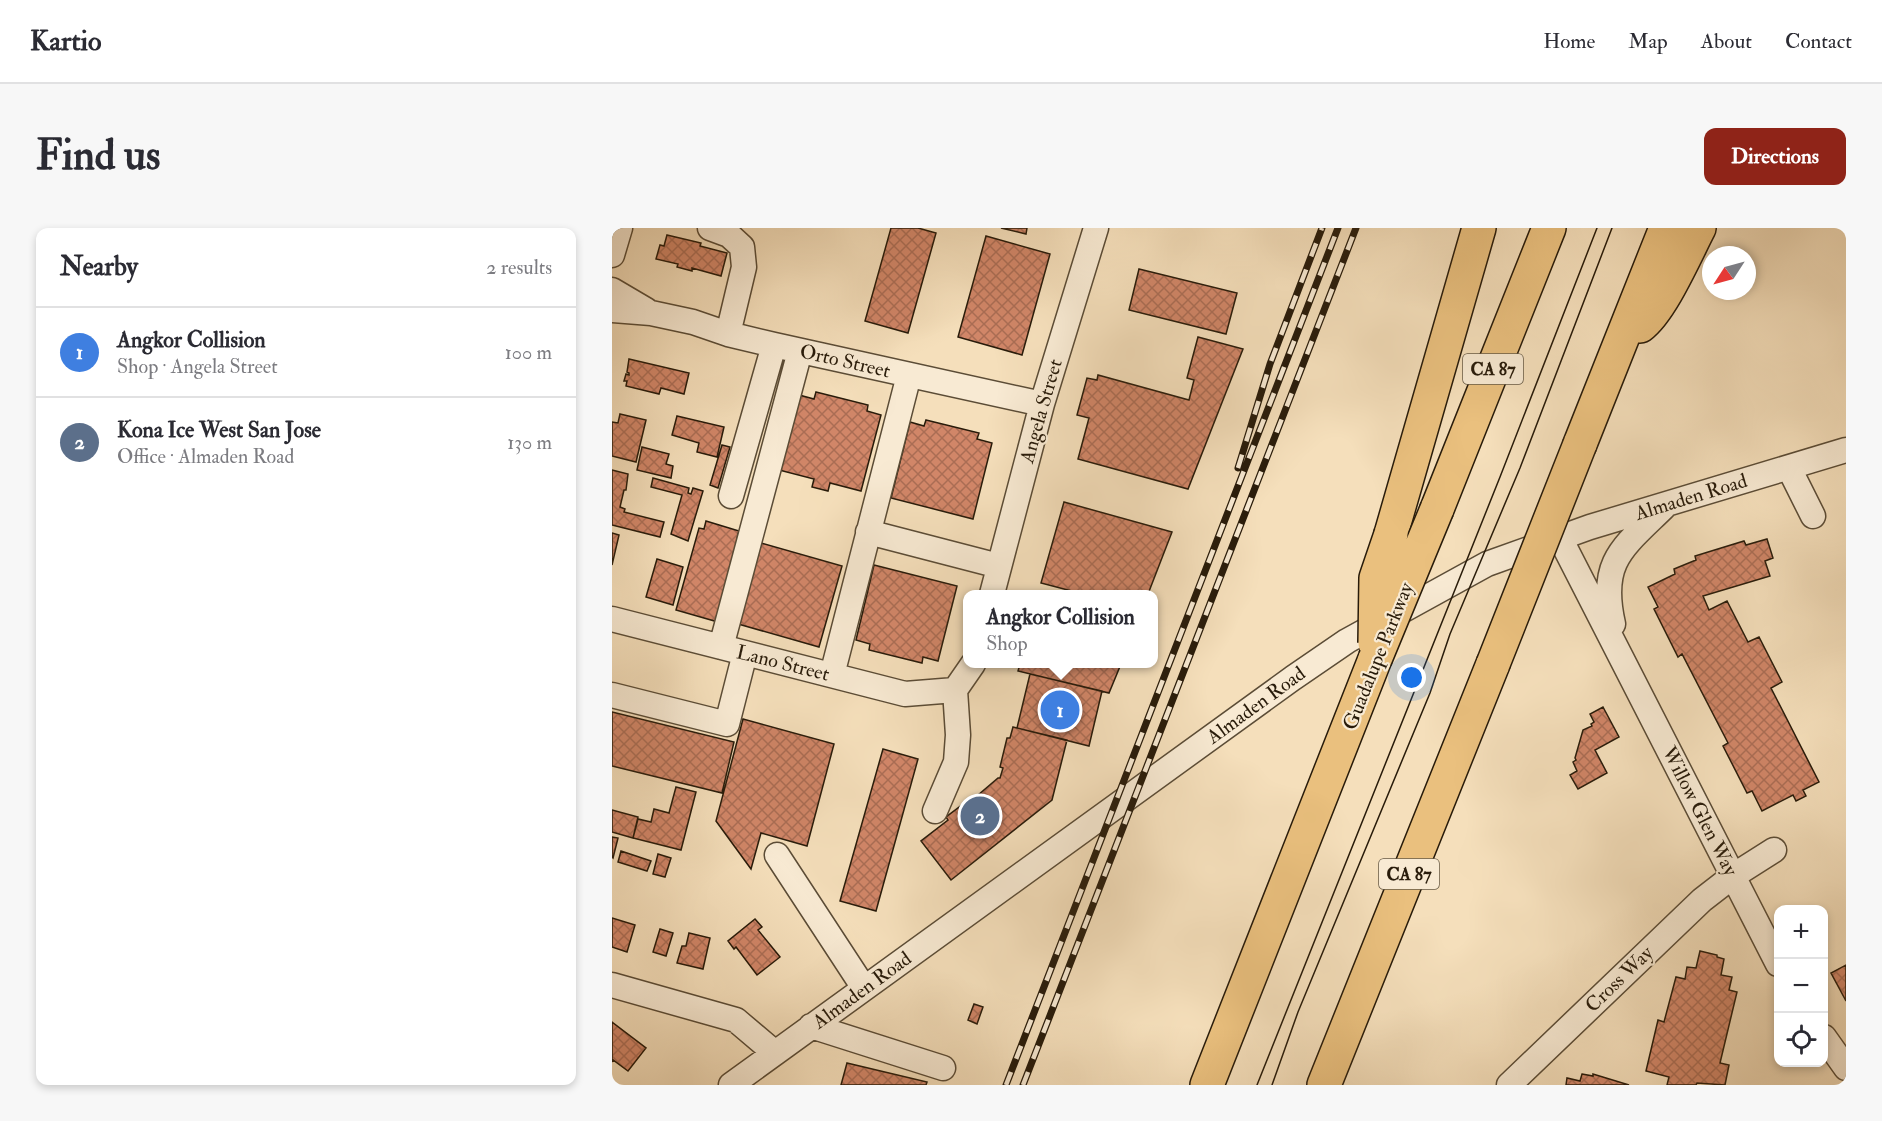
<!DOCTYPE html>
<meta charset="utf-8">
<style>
body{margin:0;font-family:"IM FELL Double Pica",serif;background:#f7f7f7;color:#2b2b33}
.controls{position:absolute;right:18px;bottom:18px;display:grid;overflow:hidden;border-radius:12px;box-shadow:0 3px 9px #0003}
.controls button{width:54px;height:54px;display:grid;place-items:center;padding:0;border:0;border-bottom:2px solid #e1e1e2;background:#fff;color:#2b2b33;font:30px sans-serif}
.compass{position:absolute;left:1090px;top:18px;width:54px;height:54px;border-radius:50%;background:#fff;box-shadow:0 3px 9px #0003;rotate:234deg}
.you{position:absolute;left:800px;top:450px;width:21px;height:21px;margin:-15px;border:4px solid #fff;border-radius:50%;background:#1a73e8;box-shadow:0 0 0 9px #1a73e833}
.badge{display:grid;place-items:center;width:39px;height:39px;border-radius:50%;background:#8f2418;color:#fff;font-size:20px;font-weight:700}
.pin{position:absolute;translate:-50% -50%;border:3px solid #fff;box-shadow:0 2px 6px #0006}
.popup{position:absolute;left:351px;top:362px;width:195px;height:78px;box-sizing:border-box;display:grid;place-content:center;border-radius:12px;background:#fff;filter:drop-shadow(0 2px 4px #0005);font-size:20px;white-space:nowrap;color:#7c7c81}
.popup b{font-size:22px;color:#2b2b33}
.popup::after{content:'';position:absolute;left:50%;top:100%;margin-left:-12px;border:12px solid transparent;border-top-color:#fff}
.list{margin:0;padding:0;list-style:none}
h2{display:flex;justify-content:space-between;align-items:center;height:78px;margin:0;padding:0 24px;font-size:26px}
h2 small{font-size:20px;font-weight:400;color:#7c7c81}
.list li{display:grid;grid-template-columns:39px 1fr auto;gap:18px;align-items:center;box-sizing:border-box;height:90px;padding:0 24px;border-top:2px solid #e1e1e2}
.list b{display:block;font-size:22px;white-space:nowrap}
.list p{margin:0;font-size:20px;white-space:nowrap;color:#7c7c81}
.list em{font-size:20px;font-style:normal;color:#7c7c81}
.icon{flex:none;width:33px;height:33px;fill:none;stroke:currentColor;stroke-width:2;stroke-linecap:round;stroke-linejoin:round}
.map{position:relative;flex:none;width:1234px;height:857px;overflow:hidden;border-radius:12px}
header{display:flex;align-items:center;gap:36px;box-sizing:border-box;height:84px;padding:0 30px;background:#fff;border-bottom:2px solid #e1e1e2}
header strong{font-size:28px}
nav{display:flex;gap:33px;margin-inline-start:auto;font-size:21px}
.intro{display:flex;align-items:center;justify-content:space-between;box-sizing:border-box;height:144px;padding:0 36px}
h1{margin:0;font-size:42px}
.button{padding:15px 27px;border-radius:12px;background:#8f2418;color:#fff;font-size:21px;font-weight:700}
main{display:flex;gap:36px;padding:0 36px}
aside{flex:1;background:#fff;border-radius:12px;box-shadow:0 3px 9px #0003}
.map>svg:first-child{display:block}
.building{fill:url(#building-cross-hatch);stroke:#281b0a;stroke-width:1.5}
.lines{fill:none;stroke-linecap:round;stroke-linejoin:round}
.minor-casing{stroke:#5b4c36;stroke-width:27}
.highway-casing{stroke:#281b0a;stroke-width:36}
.minor{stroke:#f8ead3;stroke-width:24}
.highway{stroke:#eac07e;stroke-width:33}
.tram{stroke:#281b0a;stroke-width:1.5}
.rail-casing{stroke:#281b0a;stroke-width:7}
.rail{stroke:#f8ead3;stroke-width:4.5;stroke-dasharray:14;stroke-linecap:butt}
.highway-bridge-casing{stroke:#281b0a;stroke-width:36;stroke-linecap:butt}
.highway-bridge{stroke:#eac07e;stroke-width:33}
.labels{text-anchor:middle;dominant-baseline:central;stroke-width:4.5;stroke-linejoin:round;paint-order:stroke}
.shield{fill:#f8ead3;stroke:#665946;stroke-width:1.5}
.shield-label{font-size:18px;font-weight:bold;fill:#281b0a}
.street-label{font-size:20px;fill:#281b0a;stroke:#f8ead3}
</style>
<header>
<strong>Kartio</strong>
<nav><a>Home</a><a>Map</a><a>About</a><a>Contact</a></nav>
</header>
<div class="intro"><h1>Find us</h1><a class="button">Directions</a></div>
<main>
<aside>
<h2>Nearby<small>2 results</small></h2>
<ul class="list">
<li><span class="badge" style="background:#3f7fe0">1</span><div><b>Angkor Collision</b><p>Shop · Angela Street</p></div><em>100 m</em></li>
<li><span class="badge" style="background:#5c6f8a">2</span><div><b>Kona Ice West San Jose</b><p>Office · Almaden Road</p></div><em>130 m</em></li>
</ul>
</aside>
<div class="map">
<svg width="1234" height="857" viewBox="0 0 1234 857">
<defs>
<pattern id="building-cross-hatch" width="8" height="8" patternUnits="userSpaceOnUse" patternTransform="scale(1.5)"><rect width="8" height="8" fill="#d18668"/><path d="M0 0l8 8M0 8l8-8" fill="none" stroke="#aa6d54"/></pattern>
</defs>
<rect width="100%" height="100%" fill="#f5dfbb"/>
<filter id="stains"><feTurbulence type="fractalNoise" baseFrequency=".00333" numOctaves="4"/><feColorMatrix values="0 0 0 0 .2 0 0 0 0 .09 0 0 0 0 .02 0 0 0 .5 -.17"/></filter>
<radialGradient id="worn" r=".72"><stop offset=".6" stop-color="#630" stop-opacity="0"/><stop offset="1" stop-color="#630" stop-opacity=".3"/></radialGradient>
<path class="building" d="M279,0H306L324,5L296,105L253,93Z
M389,0H415L414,6Z
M55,7L89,15L88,18L115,25L109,48L80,40V43L65,39L66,36L44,31L48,17L52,18Z
M374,8L438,26L410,127L346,109Z
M527,41L625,65L614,106L517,82Z
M586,109L631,121L576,261L466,231L477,190L465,187L475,150L485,152L486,147L577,172L582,152L575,150Z
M17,131L77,145L72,166L49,160L47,166L14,158L15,153H12L14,146L17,147V145L15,144Z
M204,164L256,177L255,183L269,187L249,263L218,255L216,263L200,259L202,251L167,242L187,167L202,171Z
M8,186L34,192L24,234L0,228V194L6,195Z
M65,188L112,199L105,229L85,224L87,215L60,207Z
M314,192L367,205L365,211L380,215L361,291L279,270L298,194L312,198Z
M110,217L118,219L106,260L98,257Z
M30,219L57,226L54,236L61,238L59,250L25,242Z
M0,242L16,246L14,262H12L8,279L13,281L12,284L52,294L48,309L0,297Z
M41,250L77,260L76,265L79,266L81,260L91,263L76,313L59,306L70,267L39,259Z
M452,274L560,304L536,366H471L429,355Z
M94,293L127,303L125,311L128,312L106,394L64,382L87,300L92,301Z
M0,305L7,307L0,337Z
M1155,311L1161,330L1153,333L1158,348L1091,368L1097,382L1115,373L1136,414L1147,409L1170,454L1159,460L1207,554L1191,562L1194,568L1184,573L1181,567L1150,583L1140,563L1135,565L1111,518L1116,515L1070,426L1066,429L1042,381L1046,379L1036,359L1063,346L1062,341L1084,332L1083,328L1132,313L1134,317Z
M149,315L230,338L207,419L126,396Z
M45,331L71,339L61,377L34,369Z
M262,337L345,358L326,433L311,429L310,435L257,422L258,416L244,412Z
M408,436H509L497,465L406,443Z
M418,446L490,463L477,518L405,500Z
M991,479L1007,509L983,522L995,545L966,561L958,547L965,543L961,534L964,532L963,530L971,502L980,498L979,496L982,494L978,486Z
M0,484L122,514L110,565L0,538Z
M131,491L222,516L195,618L149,605L139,641L104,593Z
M401,499L455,512L440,572L339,652L309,613L336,592L334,589L358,571L359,573L386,550H388L391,540L388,539L395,510H398Z
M271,521L306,531L264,683L228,673Z
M64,559L84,564L69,622L21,610L26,591L39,594L42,581L57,585Z
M0,582L26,589L21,610L0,604Z
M0,609L6,610L1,630L0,629Z
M9,623L39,633L35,643L6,634Z
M46,626L59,630L53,649L41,646Z
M0,690L23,697L15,724L0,719Z
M143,691L150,699L146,702L168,729L145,747L124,719L122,721L116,713Z
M48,701L61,705L54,728L41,724Z
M77,705L98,710L91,741L65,735L70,718H74Z
M1088,723L1105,727V729L1112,731L1109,747L1120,749L1117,762L1125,764L1108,835L1117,837L1113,857L1085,855L1084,857H1055L1057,849L1034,843L1046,792L1052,794L1064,749L1073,751L1075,739L1084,740Z
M1234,737V773L1219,745Z
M362,776L371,779L365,796L356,792Z
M0,794L34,820L16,843L1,832L0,834Z
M235,835L315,854L314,857H229Z
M970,846L981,848V846L1017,857H954L955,850L968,853Z"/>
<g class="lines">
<g class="minor-casing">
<path id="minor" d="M98,0L117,7L130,19L132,39L116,106
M0,27L8,0
M0,62L34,82
M0,82L39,85L81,94L116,106L162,117L430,176
M1177,240L1201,288
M119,268L162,117
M256,304L387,338
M948,310L1166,736
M380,366L430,176L484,0
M0,391L293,466L343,462
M1001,396C987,334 1010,320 1051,280
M109,419L188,123
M220,447L297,147
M343,462L361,436
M0,467L115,496L133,425
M323,583L344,534L346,507L343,462
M165,627L252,760
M0,757L124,792L163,825
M199,798L331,840
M1212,809L1234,840
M119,857L681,450L735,413L875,336L978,299L1234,222
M897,857L1090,672L1121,648L1162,622"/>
</g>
<g class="highway-casing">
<path id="highway" d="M1028,98C1049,83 1074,25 1087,0
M968,216L1054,0
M825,281L937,0
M779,306L867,0
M595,857L763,431
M712,857L881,436"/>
</g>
<use href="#minor" class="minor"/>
<use href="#highway" class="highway"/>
<path class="tram" d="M645,857L888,249L985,0
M660,857L686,784L818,465L838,406L908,240L1000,0"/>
<g class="rail-casing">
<path id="rail" d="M626,240L658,136L710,0
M394,857L726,0
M411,857L744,0"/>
</g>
<use href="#rail" class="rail"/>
<g class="highway-bridge-casing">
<path id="highway-bridge" d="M763,415L764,350L779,306
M763,431L825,281
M881,436L968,216"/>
</g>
<use href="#highway-bridge" class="highway-bridge"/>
</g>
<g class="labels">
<g class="shield">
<rect x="851" y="126" width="60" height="30" rx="4.5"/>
<rect x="767" y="631" width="60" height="30" rx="4.5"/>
</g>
<g class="shield-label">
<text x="881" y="141">CA 87</text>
<text x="797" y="646">CA 87</text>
</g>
<g class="street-label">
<text transform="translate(233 133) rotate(13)">Orto Street</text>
<text transform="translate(429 183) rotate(-74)">Angela Street</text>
<text transform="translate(1079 269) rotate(-17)">Almaden Road</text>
<text transform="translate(766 428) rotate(-68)">Guadalupe Parkway</text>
<text transform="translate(171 435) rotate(14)">Lano Street</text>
<text transform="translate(644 477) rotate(-36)">Almaden Road</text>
<text transform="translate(1088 583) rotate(63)">Willow Glen Way</text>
<text transform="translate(1007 751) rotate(-44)">Cross Way</text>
<text transform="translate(250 762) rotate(-36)">Almaden Road</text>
</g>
</g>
<rect width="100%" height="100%" filter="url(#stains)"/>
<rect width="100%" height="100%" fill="url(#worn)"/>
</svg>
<div class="controls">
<button>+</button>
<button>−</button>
<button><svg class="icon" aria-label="locate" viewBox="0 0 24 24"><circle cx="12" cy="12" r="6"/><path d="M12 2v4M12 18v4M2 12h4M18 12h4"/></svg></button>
</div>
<svg class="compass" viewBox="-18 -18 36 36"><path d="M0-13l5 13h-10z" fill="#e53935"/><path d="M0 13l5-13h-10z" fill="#7c7c81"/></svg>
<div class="you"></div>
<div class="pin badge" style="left:448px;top:482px;background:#3f7fe0">1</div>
<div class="popup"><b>Angkor Collision</b>Shop</div>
<div class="pin badge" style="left:368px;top:588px;background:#5c6f8a">2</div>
</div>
</main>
